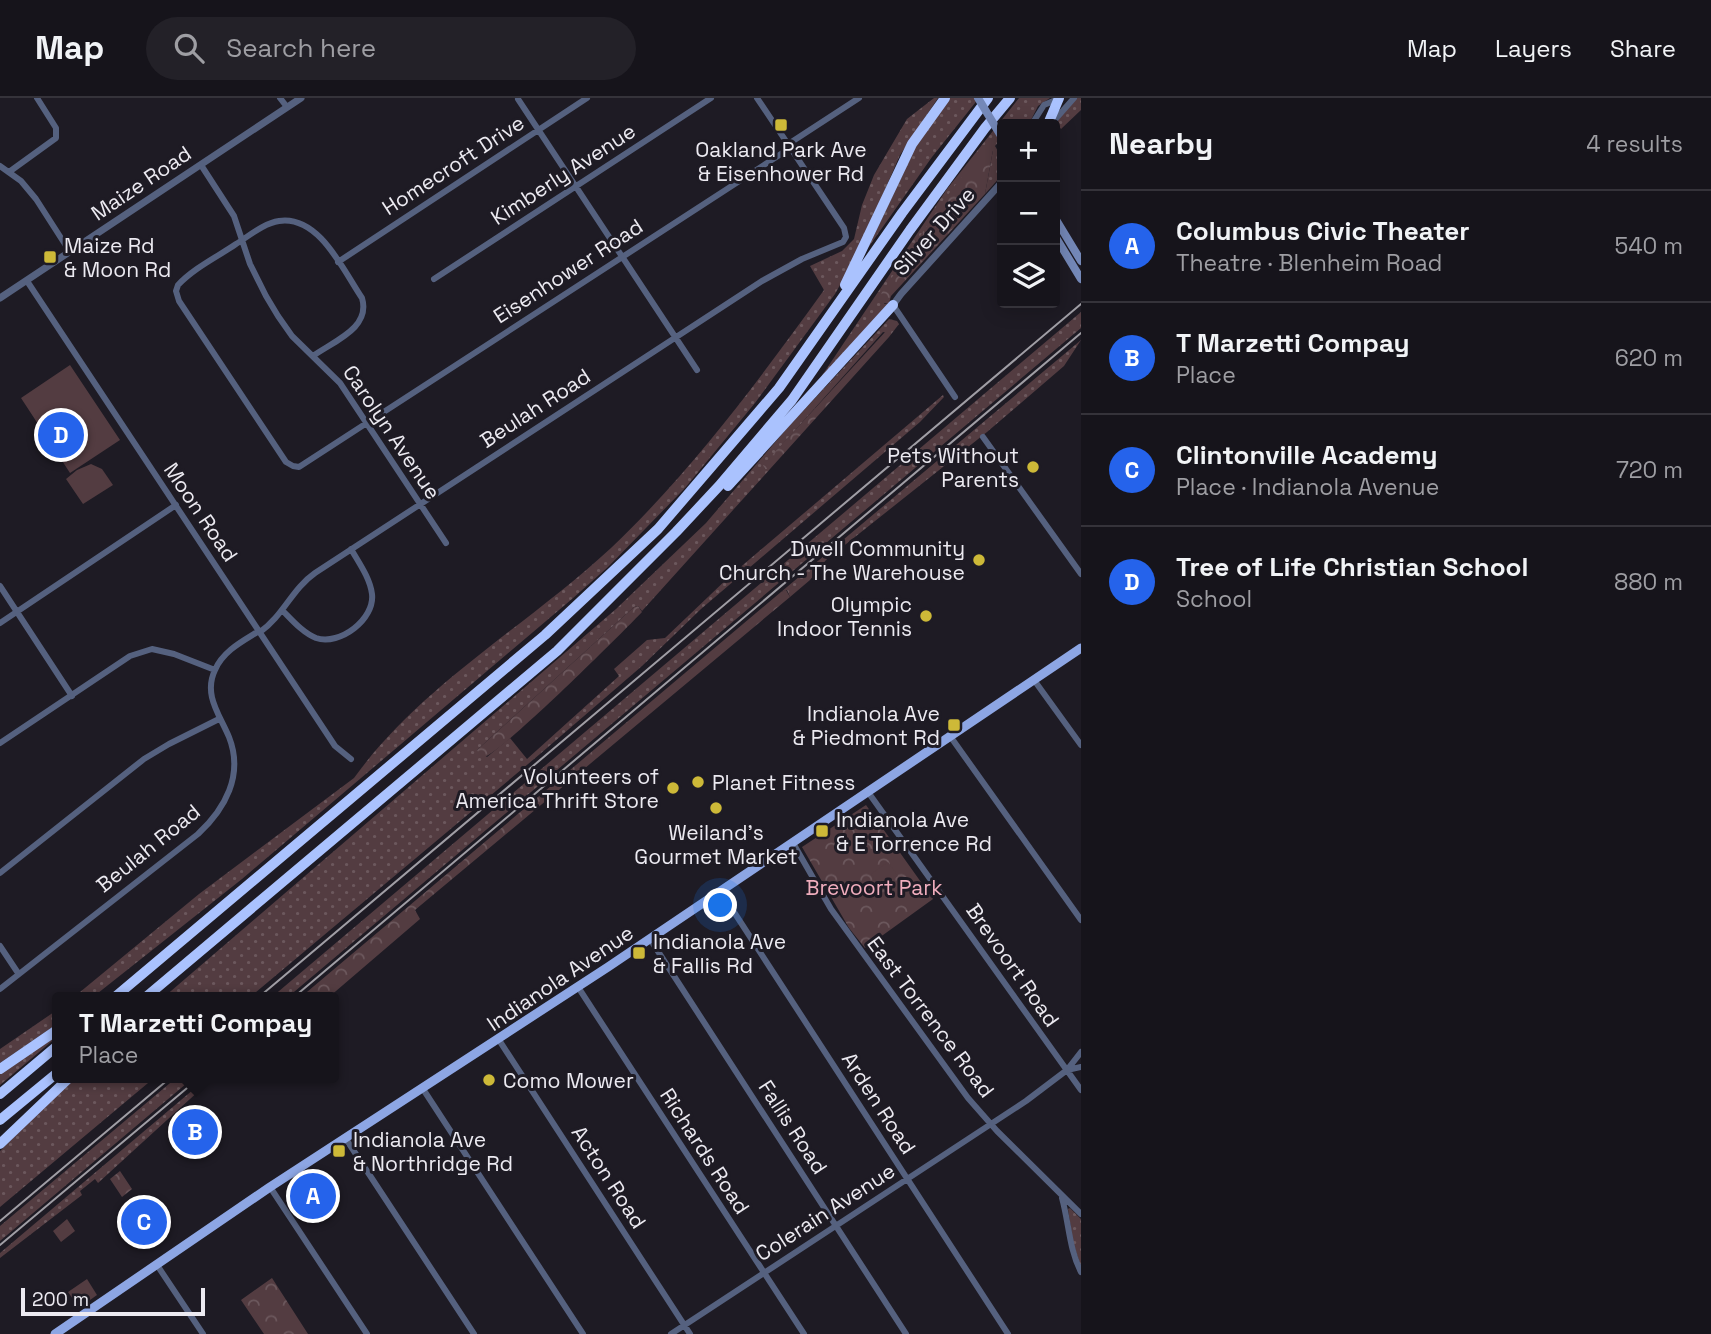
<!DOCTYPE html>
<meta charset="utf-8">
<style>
body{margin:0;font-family:"Space Grotesk",sans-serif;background:#232128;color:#f1f3f6}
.controls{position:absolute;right:21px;top:21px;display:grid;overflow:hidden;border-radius:7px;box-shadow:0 4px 18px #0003}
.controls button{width:63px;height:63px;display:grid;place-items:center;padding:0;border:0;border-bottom:2px solid #35333a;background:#16141b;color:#f1f3f6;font:35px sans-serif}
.scale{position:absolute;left:21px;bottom:18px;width:184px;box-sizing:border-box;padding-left:7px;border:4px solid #eceaf1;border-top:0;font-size:19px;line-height:24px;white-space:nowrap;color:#eceaf1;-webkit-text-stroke:5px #1e1b24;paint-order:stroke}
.you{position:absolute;left:721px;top:808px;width:24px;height:24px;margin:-18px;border:5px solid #fff;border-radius:50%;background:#1a73e8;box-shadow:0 0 0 10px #1a73e833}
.badge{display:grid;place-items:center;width:46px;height:46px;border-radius:50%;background:#2563eb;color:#fff;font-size:23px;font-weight:700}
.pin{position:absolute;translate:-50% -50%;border:4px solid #fff;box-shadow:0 2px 7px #0006}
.popup{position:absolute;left:52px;top:894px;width:287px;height:91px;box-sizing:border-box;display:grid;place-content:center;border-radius:7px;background:#16141b;filter:drop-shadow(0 2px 5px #0005);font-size:23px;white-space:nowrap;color:#9e9ea3}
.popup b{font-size:26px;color:#f1f3f6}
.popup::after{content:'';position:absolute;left:50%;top:100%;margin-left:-14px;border:14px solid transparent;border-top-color:#16141b}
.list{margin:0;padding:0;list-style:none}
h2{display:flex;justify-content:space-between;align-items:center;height:91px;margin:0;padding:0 28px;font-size:30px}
h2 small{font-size:23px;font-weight:400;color:#9e9ea3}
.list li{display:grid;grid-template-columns:46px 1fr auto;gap:21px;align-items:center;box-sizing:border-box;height:112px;padding:0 28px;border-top:2px solid #35333a}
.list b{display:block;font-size:26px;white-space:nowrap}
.list p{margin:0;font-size:23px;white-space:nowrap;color:#9e9ea3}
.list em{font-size:23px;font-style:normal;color:#9e9ea3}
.icon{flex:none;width:38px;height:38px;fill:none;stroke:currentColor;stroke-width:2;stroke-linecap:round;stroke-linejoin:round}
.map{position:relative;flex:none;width:1081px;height:1236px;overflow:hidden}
header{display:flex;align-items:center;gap:42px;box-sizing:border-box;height:98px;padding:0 35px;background:#16141b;border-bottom:2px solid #35333a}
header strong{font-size:33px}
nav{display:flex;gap:38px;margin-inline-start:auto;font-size:24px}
.search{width:490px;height:63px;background:#232128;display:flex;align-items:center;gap:18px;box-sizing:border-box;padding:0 24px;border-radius:38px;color:#9e9ea3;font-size:26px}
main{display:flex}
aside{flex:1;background:#16141b}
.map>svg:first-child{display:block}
.grass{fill:url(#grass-dots)}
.forest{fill:url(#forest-crowns)}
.garden{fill:#533c41}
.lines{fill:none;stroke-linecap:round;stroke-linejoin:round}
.minor{stroke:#55617f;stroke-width:6}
.tertiary{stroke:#55617f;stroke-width:7}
.secondary{stroke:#7488b8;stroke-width:8}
.primary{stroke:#8da6e4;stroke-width:9}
.motorway{stroke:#aac2fe;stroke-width:10}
.rail{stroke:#a09ea5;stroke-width:2}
.secondary-bridge{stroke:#7488b8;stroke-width:8}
.poi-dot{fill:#cdb938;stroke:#1e1b24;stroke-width:2.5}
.labels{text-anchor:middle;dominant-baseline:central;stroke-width:6;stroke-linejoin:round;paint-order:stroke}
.poi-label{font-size:21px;fill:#eceaf1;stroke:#1e1b24;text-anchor:start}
.street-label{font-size:21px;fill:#eceaf1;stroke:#1e1b24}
.park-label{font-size:21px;fill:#f0adbd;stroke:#1e1b24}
</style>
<header>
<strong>Map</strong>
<div class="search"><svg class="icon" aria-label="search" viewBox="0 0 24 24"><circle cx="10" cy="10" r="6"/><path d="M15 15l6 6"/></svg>Search here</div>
<nav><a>Map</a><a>Layers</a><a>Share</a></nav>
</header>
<main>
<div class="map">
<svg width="1081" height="1236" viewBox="0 0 1081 1236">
<defs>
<pattern id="grass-dots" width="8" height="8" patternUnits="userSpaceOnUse" patternTransform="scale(1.75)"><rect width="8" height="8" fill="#533c41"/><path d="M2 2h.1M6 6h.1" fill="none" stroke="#6c585d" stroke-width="1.8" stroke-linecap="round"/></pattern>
<pattern id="forest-crowns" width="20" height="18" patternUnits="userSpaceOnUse" patternTransform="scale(1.75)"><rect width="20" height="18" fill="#533c41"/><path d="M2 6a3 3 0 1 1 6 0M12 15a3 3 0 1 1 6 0" fill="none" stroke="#6c585d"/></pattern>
</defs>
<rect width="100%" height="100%" fill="#1e1b24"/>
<path class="grass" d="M934,0H938L900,57L856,158L835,196L755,305L685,390L608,469L572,501L242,781L93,899H74L199,796L354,680C422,586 527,528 611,450C692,373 759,282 824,192L810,168L842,153L854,141L862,107L874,77L907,21Z
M950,0H979L932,59L868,150L918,44Z
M1019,0H1050L1038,8L1029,26H1002V40L995,48L1002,60V77L985,96L993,52L884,206L889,205L817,285L947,91Z
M1077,0H1081V12L1061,31L1056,24Z
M1081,214V230L288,899H272Z
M889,221L897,223L899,226L889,239L888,235L883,234L764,367L765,371H770L642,513L638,508L634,509L477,652L487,659L510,640L527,661L619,578L614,571L647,542L665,540L730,478L943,297L944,299L920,324L701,511L642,568L540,656L250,899H164L616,511L706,425L789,328Z
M1081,242L1064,268L987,334L826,462L810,482L790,499L787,492L781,494Z
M57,912V926L0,965V951Z
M57,936V939L0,987V975Z
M74,980H154L0,1109V1053Z
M176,980H193L0,1143V1128Z
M207,980H213L98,1085L95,1081L80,1093L82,1097L0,1160V1155Z
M1070,1110L1081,1121V1169L1073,1144L1068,1111Z"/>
<path class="forest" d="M989,45L993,52L985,96L891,198L889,205H880L879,202L882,194L952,91Z
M886,233L889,235V239L770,371H765L763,367Z
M786,492L790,499L415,812L420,821L329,899H301L781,494Z
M638,508L642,514C622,535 500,657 482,660L477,652L634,509Z
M866,707L933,801L865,850L849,830L802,749Z
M120,1073L132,1091L122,1099L110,1081Z
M272,1180L308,1236H264L241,1202Z"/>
<path class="garden" d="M70,267L120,342L70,375L21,300Z
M91,366L102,371L113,387L83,406L66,381L77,372Z
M888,764L898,778L881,790L871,776Z
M67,1121L75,1133L61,1144L53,1133Z
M87,1181L97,1197L79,1210L68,1194Z"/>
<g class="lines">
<path class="minor" d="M280,0L287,9
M518,1L697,272
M1052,25L1074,0
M1032,26L1044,7L1058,1
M201,67L234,118L250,166L266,198L278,218L292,238L340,285L446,445
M0,68L21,83L36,101L70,154
M9,74L56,40V30L37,0
M338,164L587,0
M434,181L711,0
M27,183L335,648L351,661
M893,207L955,299
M313,258C334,243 371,230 362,200C343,172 319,117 279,123C264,125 249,138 236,146C217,159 194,170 178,187L176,193L179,203L286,364L293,368L299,369L784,54L793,43L859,0
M983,339L1081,476
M0,488L72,598
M282,512C292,522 303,535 316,540C340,548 375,521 372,496C370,480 359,465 351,451
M0,525L176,407
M260,534C283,518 292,491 315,475L762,183L802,161L843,144L846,139L844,130L757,0
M1034,582L1081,647
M950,638L1081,822
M0,645L130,558L152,551L174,556L215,572
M868,694L1081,992
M793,745L831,811L968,1000L997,1033L1081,1116
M0,775L144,661L169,646L219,621
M721,794L1008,1236
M650,841L906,1236
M0,848L18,875
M578,889L804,1236
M0,891L198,736C225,711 244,677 229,639C220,617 203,597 215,572C223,553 243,543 259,533
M499,942L690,1236
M1067,972L1081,969
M423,991L583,1236
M346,1041L474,1236
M270,1089L367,1236
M1062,1100C1069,1125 1069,1151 1081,1174
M157,1167L203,1236
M671,1236L1026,1003L1067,972L1081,954"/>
<path class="tertiary" d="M0,200L301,0
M893,207L901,196L1002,84"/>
<path class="secondary" d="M1055,120L1081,163
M1055,138L1081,181"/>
<path class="primary" d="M55,1236L270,1089L608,869L1081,550"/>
<path class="motorway" d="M1048,26L1059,0
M845,187L912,46L945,0
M728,388L893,207
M115,899L545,537L658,431L779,290L902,115L988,0
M146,899L557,553L676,434L719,388L792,302L910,132L985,30L1010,0
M0,971L57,932
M0,996L57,948
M0,1022L57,975
M0,1046L69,980"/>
<path class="rail" d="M259,899L1081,206
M294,899L1081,235
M0,1123L170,980
M0,1147L199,980"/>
<path class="secondary-bridge" d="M978,0L1001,38"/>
</g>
<g class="poi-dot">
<rect x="774" y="20" width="14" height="14" rx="3.5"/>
<rect x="43" y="152" width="14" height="14" rx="3.5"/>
<circle cx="1033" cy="369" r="7"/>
<circle cx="979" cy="462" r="7"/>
<circle cx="926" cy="518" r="7"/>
<rect x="947" y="620" width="14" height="14" rx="3.5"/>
<circle cx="698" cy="684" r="7"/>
<circle cx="673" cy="690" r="7"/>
<circle cx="716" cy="710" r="7"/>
<rect x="815" y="726" width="14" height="14" rx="3.5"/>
<rect x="632" y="848" width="14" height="14" rx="3.5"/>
<circle cx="489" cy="982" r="7"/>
<rect x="332" y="1046" width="14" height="14" rx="3.5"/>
</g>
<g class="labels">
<g class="poi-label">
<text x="781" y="51" text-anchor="middle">Oakland Park Ave<tspan x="781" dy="24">&amp; Eisenhower Rd</tspan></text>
<text x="64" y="147">Maize Rd<tspan x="64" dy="24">&amp; Moon Rd</tspan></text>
<text x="1019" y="357" text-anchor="end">Pets Without<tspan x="1019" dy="24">Parents</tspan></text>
<text x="965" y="450" text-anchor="end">Dwell Community<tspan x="965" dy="24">Church - The Warehouse</tspan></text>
<text x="912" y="506" text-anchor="end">Olympic<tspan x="912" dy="24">Indoor Tennis</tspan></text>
<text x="940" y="615" text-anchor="end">Indianola Ave<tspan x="940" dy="24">&amp; Piedmont Rd</tspan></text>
<text x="659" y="678" text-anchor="end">Volunteers of<tspan x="659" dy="24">America Thrift Store</tspan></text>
<text x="712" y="684">Planet Fitness</text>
<text x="836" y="721">Indianola Ave<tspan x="836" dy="24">&amp; E Torrence Rd</tspan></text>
<text x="716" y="734" text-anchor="middle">Weiland's<tspan x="716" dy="24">Gourmet Market</tspan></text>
<text x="653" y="843">Indianola Ave<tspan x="653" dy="24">&amp; Fallis Rd</tspan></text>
<text x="503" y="982">Como Mower</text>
<text x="353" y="1041">Indianola Ave<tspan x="353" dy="24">&amp; Northridge Rd</tspan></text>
</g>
<g class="street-label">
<text transform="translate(453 67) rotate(-33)">Homecroft Drive</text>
<text transform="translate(563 76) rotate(-33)">Kimberly Avenue</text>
<text transform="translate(141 85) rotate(-34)">Maize Road</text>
<text transform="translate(934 133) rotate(-48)">Silver Drive</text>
<text transform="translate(568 173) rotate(-33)">Eisenhower Road</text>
<text transform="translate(535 310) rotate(-33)">Beulah Road</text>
<text transform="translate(392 334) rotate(56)">Carolyn Avenue</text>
<text transform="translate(201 414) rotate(56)">Moon Road</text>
<text transform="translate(148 750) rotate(-39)">Beulah Road</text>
<text transform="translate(1013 867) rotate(55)">Brevoort Road</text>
<text transform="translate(560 880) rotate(-34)">Indianola Avenue</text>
<text transform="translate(931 919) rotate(53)">East Torrence Road</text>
<text transform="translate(879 1005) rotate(57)">Arden Road</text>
<text transform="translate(793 1029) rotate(57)">Fallis Road</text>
<text transform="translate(705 1053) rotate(57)">Richards Road</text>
<text transform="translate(609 1079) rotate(57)">Acton Road</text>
<text transform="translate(825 1114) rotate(-33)">Colerain Avenue</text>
</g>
<g class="park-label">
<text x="874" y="789">Brevoort Park</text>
</g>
</g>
</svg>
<div class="controls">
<button>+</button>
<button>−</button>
<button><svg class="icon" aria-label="layers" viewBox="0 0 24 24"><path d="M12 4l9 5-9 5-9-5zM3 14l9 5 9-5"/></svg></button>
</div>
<div class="scale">200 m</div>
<div class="you"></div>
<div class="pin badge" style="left:313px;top:1098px">A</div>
<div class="pin badge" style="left:195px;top:1034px">B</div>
<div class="popup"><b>T Marzetti Compay</b>Place</div>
<div class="pin badge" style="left:144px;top:1124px">C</div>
<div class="pin badge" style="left:61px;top:337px">D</div>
</div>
<aside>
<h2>Nearby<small>4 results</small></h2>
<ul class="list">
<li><span class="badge">A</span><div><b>Columbus Civic Theater</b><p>Theatre · Blenheim Road</p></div><em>540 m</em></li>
<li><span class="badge">B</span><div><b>T Marzetti Compay</b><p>Place</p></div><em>620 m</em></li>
<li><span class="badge">C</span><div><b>Clintonville Academy</b><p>Place · Indianola Avenue</p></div><em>720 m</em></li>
<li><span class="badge">D</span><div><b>Tree of Life Christian School</b><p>School</p></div><em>880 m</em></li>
</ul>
</aside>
</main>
